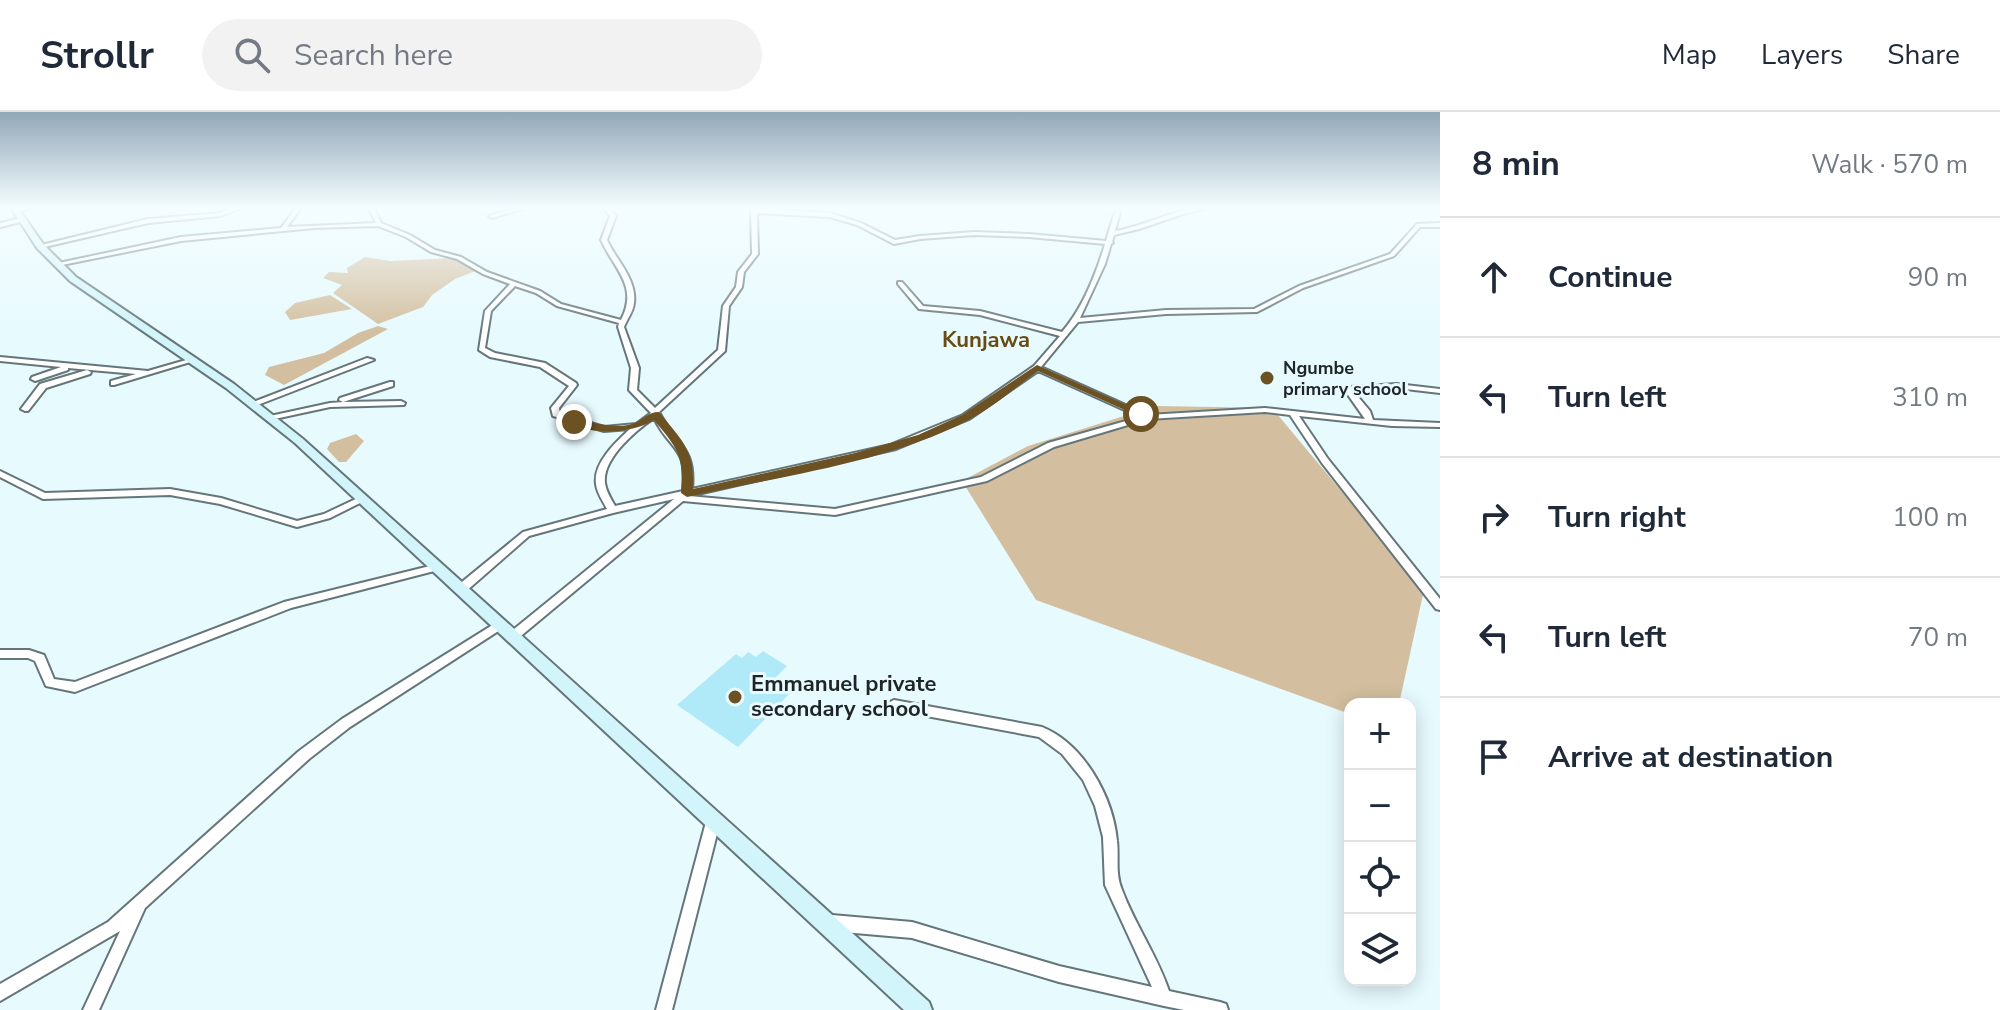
<!DOCTYPE html>
<meta charset="utf-8">
<style>
body{margin:0;font-family:"Nunito Sans",sans-serif;background:#f2f2f3;color:#1f2937}
.controls{position:absolute;right:24px;bottom:24px;display:grid;overflow:hidden;border-radius:16px;box-shadow:0 4px 20px #0003}
.controls button{width:72px;height:72px;display:grid;place-items:center;padding:0;border:0;border-bottom:2px solid #e0e1e3;background:#fff;color:#1f2937;font:40px sans-serif}
.stop{position:absolute;width:24px;height:24px;margin:-18px;border:6px solid #6c5223;border-radius:50%;background:#fff}
.stop.end{background:#6c5223;border-color:#fff;box-shadow:0 2px 8px #0008}
.list{margin:0;padding:0;list-style:none}
h2{display:flex;justify-content:space-between;align-items:center;height:104px;margin:0;padding:0 32px;font-size:34px}
h2 small{font-size:26px;font-weight:400;color:#747a83}
.list li{display:grid;grid-template-columns:52px 1fr auto;gap:24px;align-items:center;box-sizing:border-box;height:120px;padding:0 32px;border-top:2px solid #e0e1e3}
.list b{display:block;font-size:30px;white-space:nowrap}
.list em{font-size:26px;font-style:normal;color:#747a83}
.icon{flex:none;width:44px;height:44px;fill:none;stroke:currentColor;stroke-width:2;stroke-linecap:round;stroke-linejoin:round}
.map{position:relative;flex:none;width:1440px;height:898px;overflow:hidden}
header{display:flex;align-items:center;gap:48px;box-sizing:border-box;height:112px;padding:0 40px;background:#fff;border-bottom:2px solid #e0e1e3}
header strong{font-size:38px}
nav{display:flex;gap:44px;margin-inline-start:auto;font-size:28px}
.search{width:560px;height:72px;background:#f2f2f3;display:flex;align-items:center;gap:20px;box-sizing:border-box;padding:0 28px;border-radius:44px;color:#747a83;font-size:30px}
main{display:flex}
aside{flex:1;background:#fff}
.map>svg:first-child{display:block}
.green{fill:#d3bf9f}
.building{fill:#b0e9f7}
.lines{fill:none;stroke-linecap:round;stroke-linejoin:round}
.minor-casing{stroke:#65767a;stroke-width:4}
.tertiary-casing{stroke:#65767a;stroke-width:4}
.secondary-casing{stroke:#65767a;stroke-width:4}
.minor{fill:#fff;fill-rule:evenodd}
.tertiary{fill:#fff;fill-rule:evenodd}
.secondary{fill:#d2f4fb;fill-rule:evenodd}
.route{fill:#6c5223}
.poi-dot{fill:#6c5223;stroke:#e7fafe;stroke-width:3}
.labels{text-anchor:middle;dominant-baseline:central;stroke-width:6;stroke-linejoin:round;paint-order:stroke}
.far-poi-label{font-size:18px;font-weight:bold;fill:#1f2527;stroke:#e7fafe;text-anchor:start}
.far-quarter-label{font-size:22px;font-weight:bold;fill:#674b13;stroke:#e7fafe}
.poi-label{font-size:22px;font-weight:bold;fill:#1f2527;stroke:#e7fafe;text-anchor:start}
</style>
<header>
<strong>Strollr</strong>
<div class="search"><svg class="icon" aria-label="search" viewBox="0 0 24 24"><circle cx="10" cy="10" r="6"/><path d="M15 15l6 6"/></svg>Search here</div>
<nav><a>Map</a><a>Layers</a><a>Share</a></nav>
</header>
<main>
<div class="map">
<svg width="1440" height="898" viewBox="0 0 1440 898">
<rect width="100%" height="100%" fill="#e7fafe"/>
<path class="green" d="M365,145L390,149L455,146L478,158L455,167L432,183L423,195L378,212L333,181L342,173L323,166L329,160L348,161L347,156Z
M330,183L352,197L290,208L285,200L295,191Z
M378,214L388,217L284,273L265,263L269,255L324,241L358,221Z
M1156,294L1272,296L1424,478L1399,592H1350V602L1036,488L962,369L1028,334Z
M356,322L364,329L346,350H339L327,337L330,331Z"/>
<path class="building" d="M763,539L787,554L774,567L793,578L738,635L677,593L736,542L742,546L748,540L756,545Z"/>
<g class="lines">
<g class="minor-casing">
<path id="minor" d="M22,96H30L17,101L14,99Z
M234,96H241L221,104L148,111L40,136L37,134L148,107L220,101Z
M296,96H301L287,115L376,111L369,96H374L381,111L410,123L435,138L461,145L487,160L540,179L561,192L621,208C639,174 614,157 601,128L610,104L604,96H609L616,104L607,128C616,148 637,167 634,191C633,200 627,207 624,215L639,256L637,278L655,296L718,238L723,194L736,175L738,160L752,142L751,96L830,101L861,111L895,128L920,124L974,120L1029,122L1106,129L1116,96H1121L1115,119C1146,114 1175,96 1206,96L1183,102L1139,117L1114,123L1112,130L1113,131L1111,132L1105,152L1080,206L1166,198L1254,197L1299,174L1390,142L1417,112L1440,111V115H1420L1394,144L1303,176L1257,200L1166,202L1078,210L1041,255L1148,303L1265,296L1365,307L1346,280L1350,275L1397,272L1440,277V281L1397,276L1354,280L1370,299L1373,308L1440,311V315L1392,314L1299,304L1328,347L1440,487V498L1436,497L1322,351L1290,303L1265,300L1148,307L1054,335L987,369L835,403L683,389L516,528H508L506,525L508,522L674,387L613,401L529,424L465,480H457L456,477L457,474L523,420L607,397C603,389 597,381 596,372C593,351 616,330 630,317L604,319L553,304L551,296L569,274L540,255L490,245L479,238L485,199L510,172L483,162L457,147L431,140L406,125L378,114L314,116L181,129L57,154L54,152L181,125L281,116ZM757,101L830,105L857,113L894,132L920,127L974,123L1029,125L1105,132C1096,162 1083,196 1062,220L980,199L923,194L902,170H898V172L919,197L980,203L1060,224L1034,254L963,303L890,333L692,377C696,334 676,334 659,300L725,239L729,194L742,175L744,160L758,142ZM515,174L536,181L557,194L619,211L618,215L631,256L629,278L651,301L636,312L604,315L565,303L560,301L559,296L577,273L576,271L545,251L495,241L485,236L491,199ZM1038,259L1140,305L1048,331L981,365L835,397L689,384L896,337L969,307ZM654,306C671,340 688,334 683,379L615,394C611,387 606,379 605,371C602,347 636,318 654,306Z
M517,96H525L492,106L489,104Z
M0,245L148,259L193,246L197,248L114,273H111V269L136,262L68,256V258L35,269L31,267L32,265L61,255L0,249Z
M367,246L374,248L255,294H249L248,292Z
M87,258L91,260L90,262L46,276L28,299H25L21,297L40,272Z
M390,270H393V274L343,290L401,289L405,291L404,293L330,295L270,308L266,306L270,304L330,291L343,290L339,288L340,286Z
M0,359L45,381L170,377L221,386L297,409L324,402L360,385H366L368,387L330,406L297,415L220,392L170,383L43,387L0,365Z
M438,452L443,455L442,457L291,496L75,580L46,574L35,549L28,546H0V538H29L44,543L54,567L75,570L284,490Z
M499,509L503,510L504,513L503,516L350,615L309,647L145,796L99,898H83L120,819L0,889V872L108,810L299,639L342,607Z
M894,588L1042,615C1084,632 1113,685 1117,729C1119,745 1115,762 1122,778C1135,813 1157,843 1169,879L1220,890L1226,892L1228,898H1184L1164,894L1059,870L912,826L832,819L827,816L824,811L827,806L832,803L912,810L1059,854L1152,875L1105,773L1103,725L1095,694L1083,668L1062,642L1039,625L894,598L890,596L888,593L890,590Z
M713,704L718,706L720,710L672,898H656L706,710L708,706Z"/>
</g>
<g class="tertiary-casing">
<path id="tertiary" d="M22,106L25,108L24,109L0,115V111Z"/>
</g>
<g class="secondary-casing">
<path id="secondary" d="M11,96H18L43,132L76,165L234,272L303,327L929,890L932,898H904L295,331L226,276L70,169L37,136Z"/>
</g>
<use href="#minor" class="minor"/>
<use href="#tertiary" class="tertiary"/>
<use href="#secondary" class="secondary"/>
</g>
<linearGradient id="sky" x2="0" y2="1"><stop stop-color="#91a8b8"/><stop offset="0.43" stop-color="#f4fdff"/><stop offset="1" stop-color="#f4fdff" stop-opacity="0"/></linearGradient>
<rect width="1440" height="222" fill="url(#sky)"/>
<path class="route" d="M1037,253L1147,302L1138,304L1038,259C1015,276 992,296 967,309C882,352 780,364 687,385L681,381C684,343 678,337 654,308C631,322 592,324 569,310L574,307C592,310 617,318 635,311C644,307 648,300 659,300C682,329 695,337 693,377L855,341L918,323L962,303Z"/>
<g class="poi-dot">
<circle cx="1267" cy="266" r="8"/>
<circle cx="735" cy="585" r="8"/>
</g>
<g class="labels">
<g class="far-poi-label">
<text x="1283" y="256">Ngumbe<tspan x="1283" dy="21">primary school</tspan></text>
</g>
<g class="far-quarter-label">
<text x="986" y="228">Kunjawa</text>
</g>
<g class="poi-label">
<text x="751" y="572">Emmanuel private<tspan x="751" dy="25">secondary school</tspan></text>
</g>
</g>
</svg>
<div class="controls">
<button>+</button>
<button>−</button>
<button><svg class="icon" aria-label="locate" viewBox="0 0 24 24"><circle cx="12" cy="12" r="6"/><path d="M12 2v4M12 18v4M2 12h4M18 12h4"/></svg></button>
<button><svg class="icon" aria-label="layers" viewBox="0 0 24 24"><path d="M12 4l9 5-9 5-9-5zM3 14l9 5 9-5"/></svg></button>
</div>
<div class="stop" style="left:1141px;top:302px"></div>
<div class="stop end" style="left:574px;top:310px"></div>
</div>
<aside>
<h2>8 min<small>Walk · 570 m</small></h2>
<ul class="list">
<li><svg class="icon" aria-label="ahead" viewBox="0 0 24 24"><path d="M12 20V5M6 11l6-6 6 6"/></svg><div><b>Continue</b></div><em>90 m</em></li>
<li><svg class="icon" aria-label="left" viewBox="0 0 24 24"><path d="M17 20v-9H6M10 6l-5 5 5 5"/></svg><div><b>Turn left</b></div><em>310 m</em></li>
<li><svg class="icon" aria-label="right" viewBox="0 0 24 24"><path d="M7 20v-9h11M14 6l5 5-5 5"/></svg><div><b>Turn right</b></div><em>100 m</em></li>
<li><svg class="icon" aria-label="left" viewBox="0 0 24 24"><path d="M17 20v-9H6M10 6l-5 5 5 5"/></svg><div><b>Turn left</b></div><em>70 m</em></li>
<li><svg class="icon" aria-label="arrive" viewBox="0 0 24 24"><path d="M6 21V4h12l-3 4 3 4H6"/></svg><div><b>Arrive at destination</b></div></li>
</ul>
</aside>
</main>
